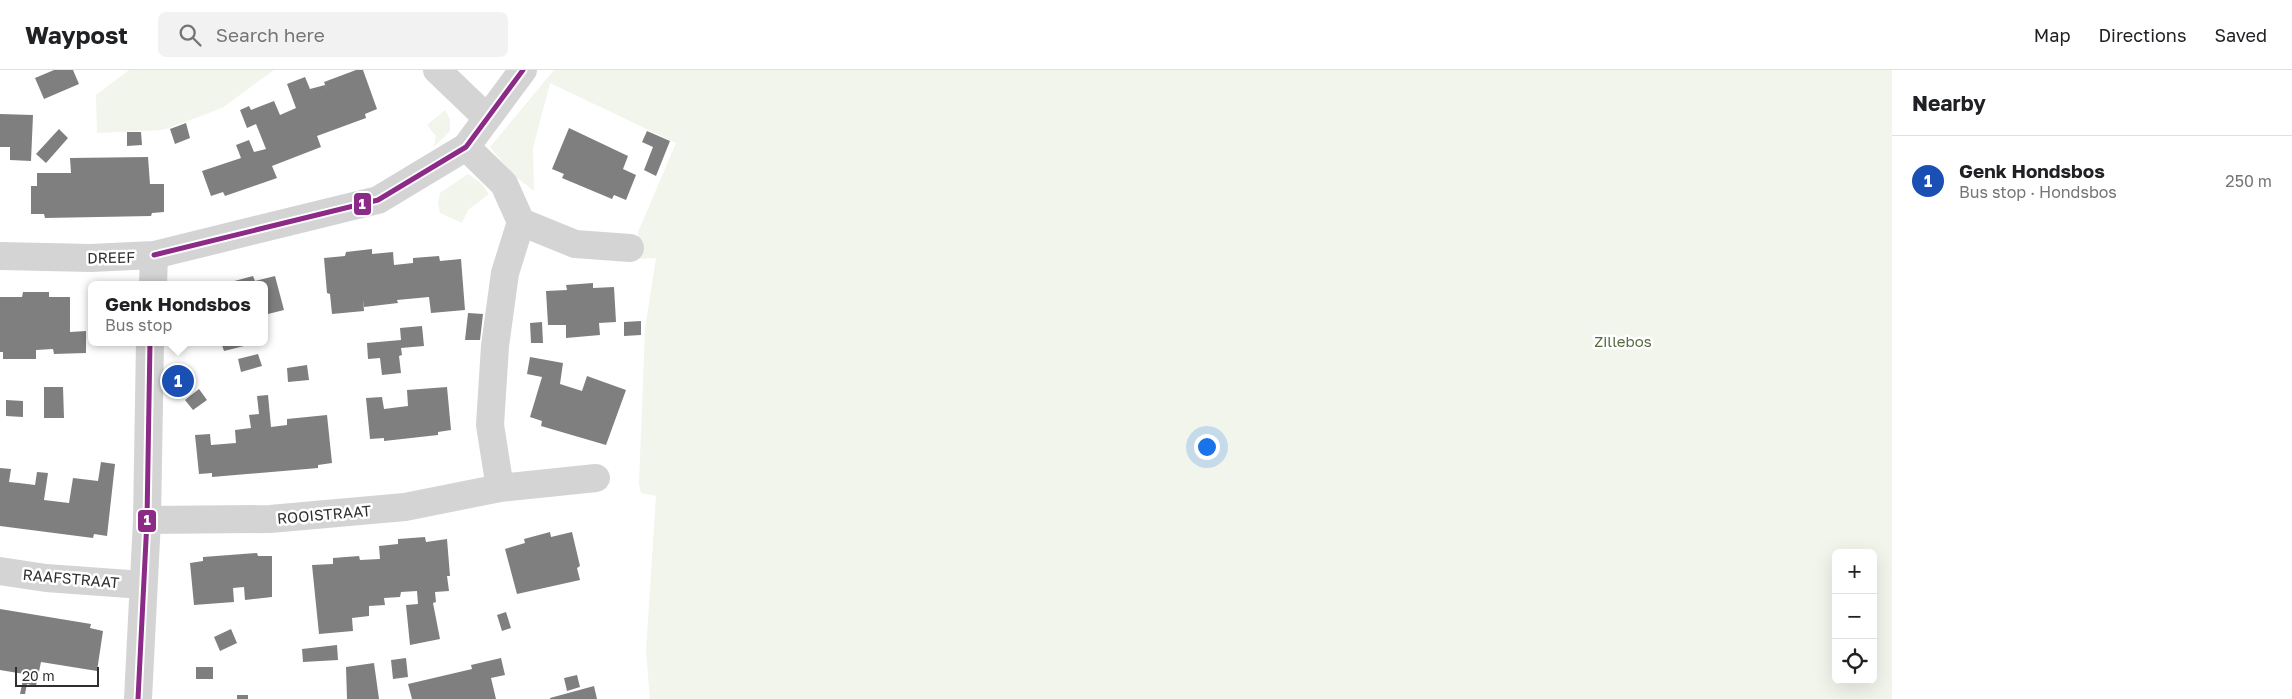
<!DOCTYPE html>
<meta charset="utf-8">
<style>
body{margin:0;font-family:"Golos Text",sans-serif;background:#f2f2f2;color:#202124}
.controls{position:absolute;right:15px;bottom:15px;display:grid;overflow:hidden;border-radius:8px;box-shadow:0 5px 20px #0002}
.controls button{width:45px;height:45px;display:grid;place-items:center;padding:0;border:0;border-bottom:1px solid #e0e0e0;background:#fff;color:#202124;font:25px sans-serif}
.scale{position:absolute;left:15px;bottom:12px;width:84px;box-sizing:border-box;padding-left:5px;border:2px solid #2f2f2f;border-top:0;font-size:14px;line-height:18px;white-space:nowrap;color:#2f2f2f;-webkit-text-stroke:4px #fff;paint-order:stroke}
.you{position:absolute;left:1206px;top:376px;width:18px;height:18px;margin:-12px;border:4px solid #fff;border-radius:50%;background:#1a73e8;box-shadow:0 0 0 8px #1a73e833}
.badge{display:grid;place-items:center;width:32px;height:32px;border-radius:50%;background:#0f766e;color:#fff;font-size:16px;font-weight:700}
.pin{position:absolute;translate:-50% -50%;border:2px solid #fff;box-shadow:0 1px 5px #0006}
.popup{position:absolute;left:88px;top:211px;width:180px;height:65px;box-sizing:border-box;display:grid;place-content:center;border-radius:8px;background:#fff;filter:drop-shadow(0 1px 4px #0005);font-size:16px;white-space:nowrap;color:#757577}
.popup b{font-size:19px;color:#202124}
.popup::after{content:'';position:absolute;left:50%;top:100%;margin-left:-10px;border:10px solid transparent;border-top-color:#fff}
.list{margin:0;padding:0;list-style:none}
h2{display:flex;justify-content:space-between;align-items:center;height:65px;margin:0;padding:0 20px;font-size:21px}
h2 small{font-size:16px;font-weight:400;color:#757577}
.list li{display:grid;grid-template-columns:32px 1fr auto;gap:15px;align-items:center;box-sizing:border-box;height:90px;padding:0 20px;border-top:1px solid #e0e0e0}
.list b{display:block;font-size:19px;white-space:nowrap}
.list p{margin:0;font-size:16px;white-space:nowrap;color:#757577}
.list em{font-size:16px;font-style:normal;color:#757577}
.icon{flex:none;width:28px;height:28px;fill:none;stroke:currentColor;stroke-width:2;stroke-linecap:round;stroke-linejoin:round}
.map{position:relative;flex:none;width:1892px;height:629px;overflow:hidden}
header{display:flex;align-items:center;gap:30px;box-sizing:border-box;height:70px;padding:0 25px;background:#fff;border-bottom:1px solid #e0e0e0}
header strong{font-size:24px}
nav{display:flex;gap:28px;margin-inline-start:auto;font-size:18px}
.search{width:350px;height:45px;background:#f2f2f2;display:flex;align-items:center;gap:12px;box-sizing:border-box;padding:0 18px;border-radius:8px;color:#757577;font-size:19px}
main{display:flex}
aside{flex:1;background:#fff}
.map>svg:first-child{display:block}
.green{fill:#f1f5ec;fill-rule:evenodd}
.building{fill:#7f7f7f}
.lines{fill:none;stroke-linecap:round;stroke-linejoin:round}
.minor{stroke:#d4d4d4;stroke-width:28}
.bus-1-casing{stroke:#fff;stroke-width:9}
.bus-1{stroke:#8c2b87;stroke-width:5}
.labels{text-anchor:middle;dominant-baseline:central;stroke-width:5;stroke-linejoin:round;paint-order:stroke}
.street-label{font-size:15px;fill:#2f2f2f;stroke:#fff}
.park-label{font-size:15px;fill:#556a3d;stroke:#fff}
.line-badge{stroke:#fff;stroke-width:2}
.badge-label{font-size:14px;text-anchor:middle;font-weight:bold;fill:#fff}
</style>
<header>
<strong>Waypost</strong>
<div class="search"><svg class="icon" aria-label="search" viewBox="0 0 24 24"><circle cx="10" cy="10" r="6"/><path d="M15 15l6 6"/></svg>Search here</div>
<nav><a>Map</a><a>Directions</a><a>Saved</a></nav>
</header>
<main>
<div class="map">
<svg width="1892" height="629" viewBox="0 0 1892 629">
<rect width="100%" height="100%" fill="#fff"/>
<path class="green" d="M129,0H274L222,38L163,60L97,63L96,25Z
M554,0H1892V629H650L646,581L656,426L641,423L639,414L645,259L656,188L637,189L638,162L676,73L550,13L533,78L534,121L512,104L490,77ZM1836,483H1873V610H1836Z
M445,40L450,49V61L434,77L436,66L427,55Z
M468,104L481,113L489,124L468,140L462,153L440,143L438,133L440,123Z"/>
<path class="building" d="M54,0H73L79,14L44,29L35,8Z
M356,0H363L377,39L365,44L366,48L317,66L321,77L272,96L277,108L225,126L223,122L211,126L202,101L241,88L236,75L249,70L254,82L266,79L256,54L247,58L240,40L249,36L251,40L274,31L280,45L296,38L287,14L305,7L310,19L325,15L328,23L324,12Z
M0,44L33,45L31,91L10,90V77H0Z
M186,53L190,68L175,74L170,59Z
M569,58L628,86L623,99L636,105L626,130L614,125L612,129L562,108L564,104L552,99Z
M59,59L68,68L46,93L36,84Z
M647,61L670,71L656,106L644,100L653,77L642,72Z
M127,62H141L142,75L127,76Z
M148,87L150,114H164V142L152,143L151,146L45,148L44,144H31V116H37V103H71L70,88Z
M372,179V184L393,182L394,195L413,193V188L439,186L440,191L461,189L465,240L431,243L429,227L397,230L398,233L364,237L363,229L364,241L332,244L330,224L327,223L324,188L345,186L346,182Z
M253,206L255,211L275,206L284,240L264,245V215H228L227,213Z
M593,213V218L614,217L616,252L599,253L600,265L566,268V255H548L546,221L567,220L566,215Z
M23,222H49V227H70V262L86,261V283L54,284L53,279L36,280V289H3V282H0V227H22Z
M468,243L483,244L480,270H465Z
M641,251V265L624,266V252Z
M542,252L543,273H531L530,253Z
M422,256L424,276L401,278L402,285L399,286L401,303L382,305L380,288L368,289L367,273L401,270L400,258Z
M221,272H243L244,276L224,281Z
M258,284L262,296L241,302L238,289Z
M530,287L563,293L560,314L582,321L587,306L626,320L606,375L541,356L542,351L530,347L542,307L527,304Z
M307,295L309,310L288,312L287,298Z
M44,317H63L64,348H44Z
M447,317L451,360L438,362V365L384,371V368L370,369L366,328L382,327L384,339L408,336L407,320Z
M199,319L207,330L193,340L185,330Z
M268,325L271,357L287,355V349L327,345L332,393L318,395V398L212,407V403L199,404L195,365L210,364L211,375L236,373L235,360L251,358L249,345L259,344L257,326Z
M6,330L23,331V347L6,346Z
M101,392L115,394L107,466L94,464L93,468L0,456V398L11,399L9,412L19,413L35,415L37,402L48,403L44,430L69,433L73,408L98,411Z
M550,462L551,467L572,462L580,496L577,498L580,510L517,524L505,479L525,473L524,469Z
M425,467L426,472L447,469L450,506H447L449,521L435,522L436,532L433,533L440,569L410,575L406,535L418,534L417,521L401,522L400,527L384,528L385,535L369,536V546L352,548L353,561L319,564L312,495L333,494V488L359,486L360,490L380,489L379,476L398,474V469Z
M257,483L258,486H272V527L245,530L244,517L233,518L234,532L194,535L190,493L203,491V487Z
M0,539L91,554L90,558L103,561L97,601L41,592L36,616L27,614L25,624H20L24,604L0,600Z
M506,542L511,558L502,561L497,545Z
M231,559L237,573L220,581L214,567Z
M337,575L338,590L303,592L302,579Z
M406,588L408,607L393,609L391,590Z
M501,588L505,605L491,608L496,629H412L408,614L472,599L471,595Z
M374,593L379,629H347L346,597Z
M196,597H213V609H196Z
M577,605L580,617L567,621L564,608Z
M594,616L597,629H550V628Z
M237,625H248V629H237Z"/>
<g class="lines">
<path class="minor" d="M437,0L487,48
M466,77L504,114L521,152L575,174L630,178
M0,186L91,188L154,185L378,130L466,77L523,0
M153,215L154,185
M500,418L490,355L495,276L505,203L521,152
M147,450L270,449L405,437L500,418L596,408
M0,501L46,508L143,515
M138,629L147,450L150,272"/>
<g class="bus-1-casing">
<path id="bus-1" d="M154,185L378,130L466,77L523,0
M138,629L147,450L150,272"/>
</g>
<use href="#bus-1" class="bus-1"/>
</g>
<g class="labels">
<g class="street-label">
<text transform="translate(111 187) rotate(-1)">DREEF</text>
<text transform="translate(324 444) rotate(-5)">ROOISTRAAT</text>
<text transform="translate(71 508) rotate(5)">RAAFSTRAAT</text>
</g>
<g class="park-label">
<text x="1623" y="271">Zillebos</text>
</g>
</g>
<g class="line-badge">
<rect x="353" y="122" width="19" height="24" rx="5" fill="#8c2b87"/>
<rect x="137" y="439" width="20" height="24" rx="5" fill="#8c2b87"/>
</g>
<g class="badge-label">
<text x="362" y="139">1</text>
<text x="147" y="455">1</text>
</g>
</svg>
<div class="controls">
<button>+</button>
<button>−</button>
<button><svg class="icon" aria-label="locate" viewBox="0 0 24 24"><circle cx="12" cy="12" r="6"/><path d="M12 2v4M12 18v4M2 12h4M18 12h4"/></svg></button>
</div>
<div class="scale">20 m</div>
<div class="you"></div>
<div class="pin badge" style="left:178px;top:311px;background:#1a4fb4">1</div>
<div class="popup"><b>Genk Hondsbos</b>Bus stop</div>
</div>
<aside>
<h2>Nearby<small></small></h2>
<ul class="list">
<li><span class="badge" style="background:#1a4fb4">1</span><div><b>Genk Hondsbos</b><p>Bus stop · Hondsbos</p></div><em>250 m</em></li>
</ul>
</aside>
</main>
